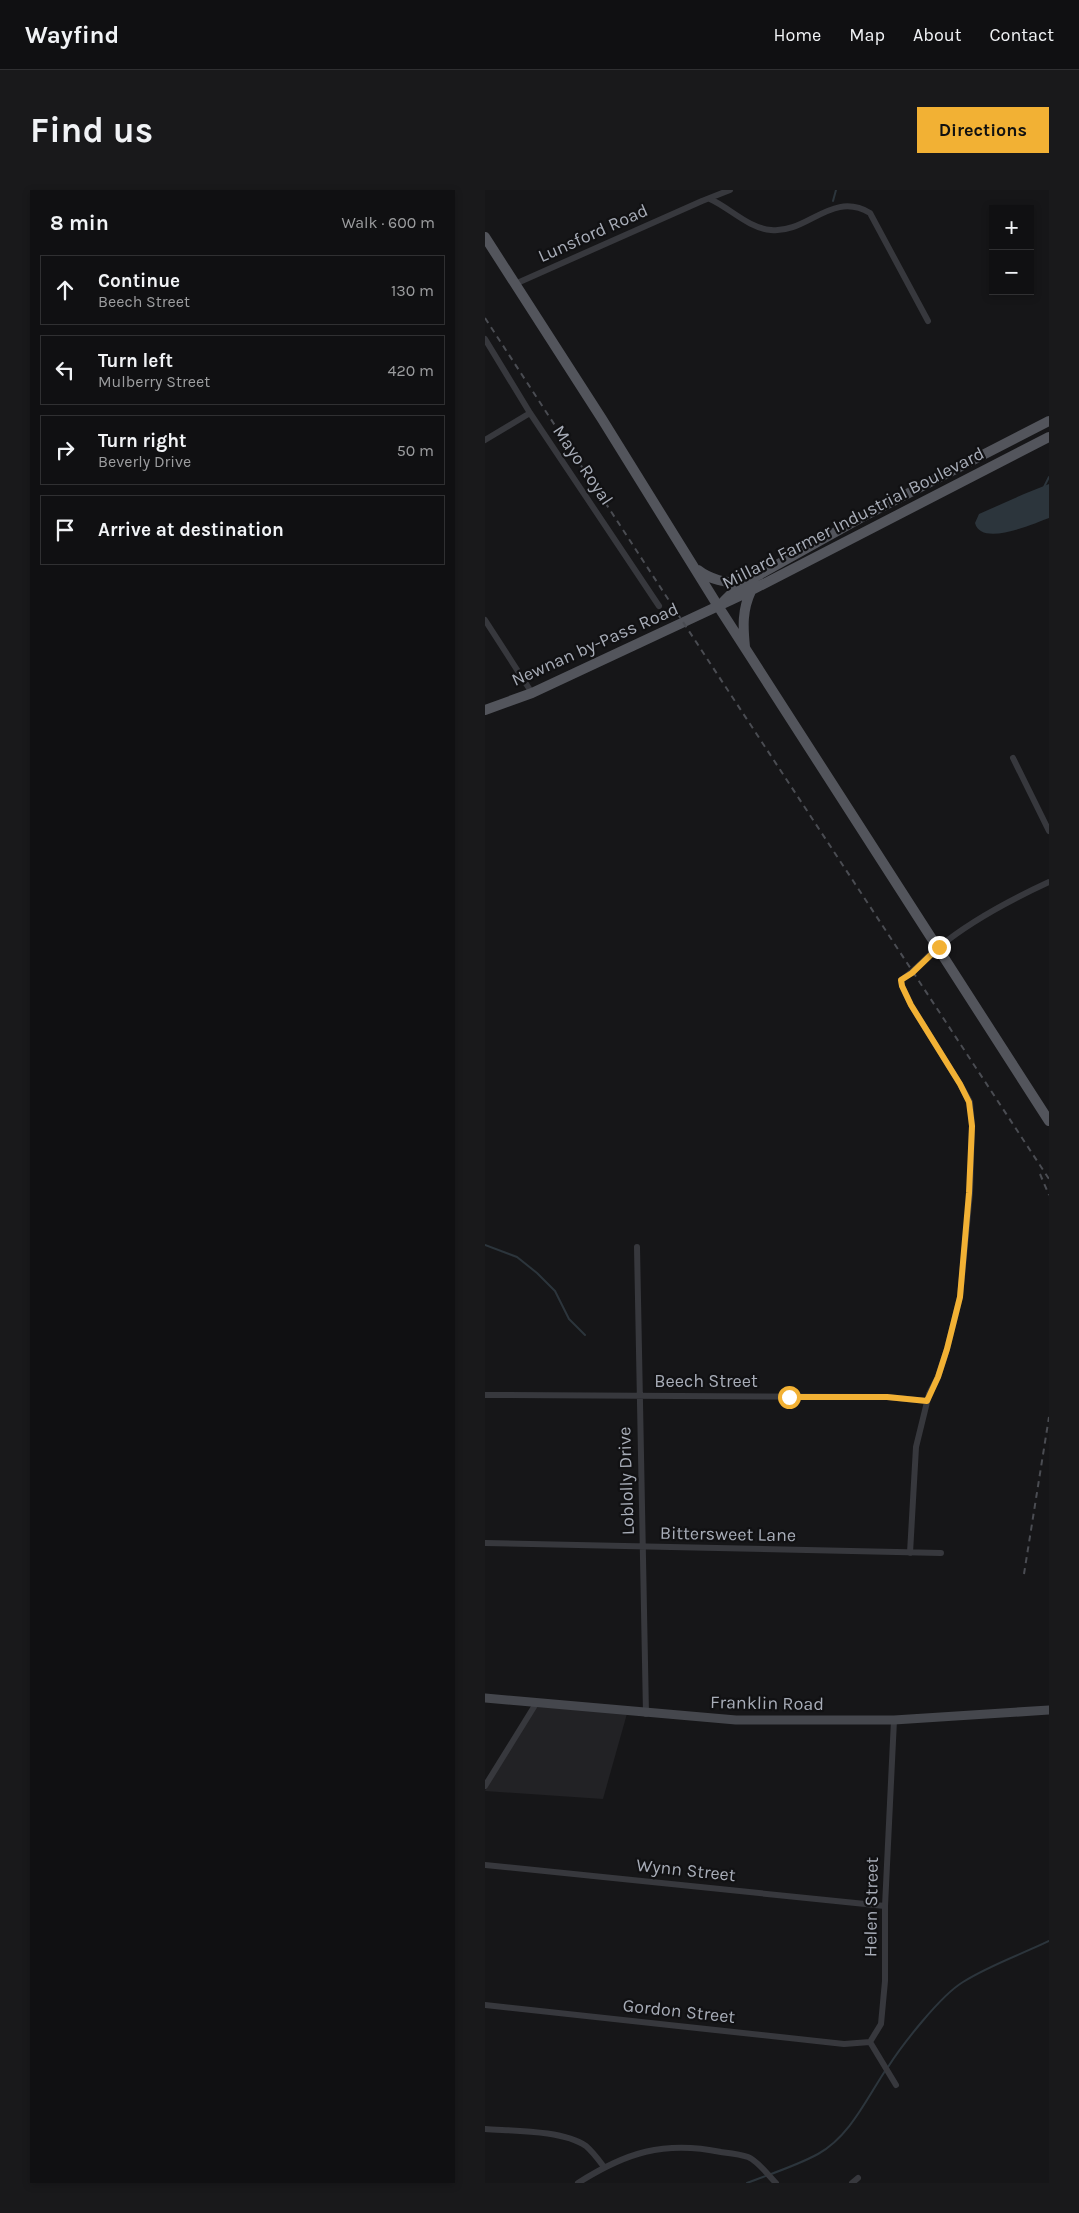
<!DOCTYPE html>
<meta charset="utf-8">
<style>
body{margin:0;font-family:Karla,sans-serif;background:#19191b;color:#f1f3f6}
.controls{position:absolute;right:15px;top:15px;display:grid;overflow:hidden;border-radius:0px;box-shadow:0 2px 8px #0003}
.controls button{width:45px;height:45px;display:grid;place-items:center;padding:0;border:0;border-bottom:1px solid #303032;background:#101012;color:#f1f3f6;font:25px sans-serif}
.stop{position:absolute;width:15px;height:15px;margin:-11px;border:4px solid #f2b134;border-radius:50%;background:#fff}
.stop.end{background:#f2b134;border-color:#fff;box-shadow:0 1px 5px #0008}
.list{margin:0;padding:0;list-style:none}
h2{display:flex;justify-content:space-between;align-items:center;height:65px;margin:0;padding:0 20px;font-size:21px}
h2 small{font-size:16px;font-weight:400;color:#9c9d9f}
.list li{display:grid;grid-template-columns:32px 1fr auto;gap:15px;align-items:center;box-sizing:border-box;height:70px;margin:0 10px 10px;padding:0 10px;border:1px solid #303032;border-radius:0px}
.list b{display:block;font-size:19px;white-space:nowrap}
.list p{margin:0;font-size:16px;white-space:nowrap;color:#9c9d9f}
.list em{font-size:16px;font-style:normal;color:#9c9d9f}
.icon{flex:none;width:28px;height:28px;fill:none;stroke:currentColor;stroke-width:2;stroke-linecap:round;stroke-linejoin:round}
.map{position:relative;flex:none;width:564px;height:1993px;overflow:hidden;border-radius:0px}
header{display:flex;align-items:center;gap:30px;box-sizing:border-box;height:70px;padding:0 25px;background:#101012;border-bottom:1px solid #303032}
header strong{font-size:24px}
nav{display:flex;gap:28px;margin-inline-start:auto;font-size:18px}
.intro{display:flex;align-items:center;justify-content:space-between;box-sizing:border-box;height:120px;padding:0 30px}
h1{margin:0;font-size:35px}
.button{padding:12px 22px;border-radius:0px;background:#f2b134;color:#111;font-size:18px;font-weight:700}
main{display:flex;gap:30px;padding:0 30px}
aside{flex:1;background:#101012;border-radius:0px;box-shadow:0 2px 8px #0003}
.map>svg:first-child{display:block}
.built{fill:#222225}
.water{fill:#2c353c}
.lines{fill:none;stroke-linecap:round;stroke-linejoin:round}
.stream{stroke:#2c353c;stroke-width:2}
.street{stroke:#37383d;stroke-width:6}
.secondary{stroke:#45474d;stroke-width:9}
.primary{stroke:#53555c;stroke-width:10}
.rail{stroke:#4a4c52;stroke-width:2;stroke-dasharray:6 5;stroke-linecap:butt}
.route{stroke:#f2b134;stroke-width:6}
.labels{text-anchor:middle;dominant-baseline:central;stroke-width:4.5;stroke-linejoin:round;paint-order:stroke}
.street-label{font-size:18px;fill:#a8adb8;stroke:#111113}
</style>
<header>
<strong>Wayfind</strong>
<nav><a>Home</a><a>Map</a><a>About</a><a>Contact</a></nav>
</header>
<div class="intro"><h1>Find us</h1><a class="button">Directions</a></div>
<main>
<aside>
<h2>8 min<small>Walk · 600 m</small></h2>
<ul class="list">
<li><svg class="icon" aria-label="ahead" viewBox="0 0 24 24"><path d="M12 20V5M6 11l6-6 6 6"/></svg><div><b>Continue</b><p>Beech Street</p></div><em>130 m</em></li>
<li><svg class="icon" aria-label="left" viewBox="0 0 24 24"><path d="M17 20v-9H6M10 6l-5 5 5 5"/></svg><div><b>Turn left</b><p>Mulberry Street</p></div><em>420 m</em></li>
<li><svg class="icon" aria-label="right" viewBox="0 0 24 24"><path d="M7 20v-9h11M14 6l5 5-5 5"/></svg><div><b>Turn right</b><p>Beverly Drive</p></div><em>50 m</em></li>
<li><svg class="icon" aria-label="arrive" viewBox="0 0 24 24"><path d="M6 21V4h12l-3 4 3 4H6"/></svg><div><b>Arrive at destination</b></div></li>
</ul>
</aside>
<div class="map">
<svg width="564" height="1993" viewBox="0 0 564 1993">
<rect width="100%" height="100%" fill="#161618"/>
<path class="built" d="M51,1510L143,1520L118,1609L0,1601Z"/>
<path class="water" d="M564,294V328C548,334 496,357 490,333L494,324L539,304Z"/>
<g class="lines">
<path class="stream" d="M348,11L351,0
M559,297L564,287
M0,1055L32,1067L52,1083L70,1101L84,1129L100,1145
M403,1877C417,1855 455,1806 478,1792C505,1775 535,1765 564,1751
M262,1993C285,1984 311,1976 333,1964C364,1947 381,1910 400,1881"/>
<path class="street" d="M225,9C245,18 263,38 286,40C322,44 347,0 385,23L443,131
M30,94L217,11L245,0
M0,149L45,223L174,416
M0,250L45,223
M0,430L47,503
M528,568L564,641
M152,1057L161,1524
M0,1205L402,1207L442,1211
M0,1353L456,1363
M425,1363L431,1257L444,1204L453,1187L462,1159L475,1107L485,1003L487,936L485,912L475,894L426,815L417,796L416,790C431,780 441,767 454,757C487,730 525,710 564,692
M0,1596L52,1512
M0,1675L400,1716
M0,1815L359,1854L385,1852
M385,1852L396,1834L400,1791V1716L409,1530
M385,1852L411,1895
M0,1939C28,1941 78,1940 101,1956C108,1962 113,1969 119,1977
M93,1993C140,1963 179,1950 236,1962C244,1963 255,1964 263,1967C273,1971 283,1985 291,1993
M367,1993L373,1988"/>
<path class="secondary" d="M0,1508L251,1530H409L564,1520"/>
<path class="primary" d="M0,47L117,229L233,416L564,931
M213,380C227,391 242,392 259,394
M239,411L254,396L381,325L564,231
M260,457C258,437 257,420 266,401
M0,520L47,503L261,403L564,247"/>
<path class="rail" d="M0,128L198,432L564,989
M555,984L564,1005
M539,1384L564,1227"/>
</g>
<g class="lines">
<path class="route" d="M304,1207H402L442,1211L453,1187L462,1159L475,1107L484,1003L487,936L484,912L475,894L426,815L417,796L416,790L427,783L454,757"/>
</g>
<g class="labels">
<g class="street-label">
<text transform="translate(108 43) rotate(-24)">Lunsford Road</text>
<text transform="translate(98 275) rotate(56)">Mayo Royal</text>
<text transform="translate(368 328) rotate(-27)">Millard Farmer Industrial Boulevard</text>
<text transform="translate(110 454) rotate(-24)">Newnan by-Pass Road</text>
<text x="221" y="1191">Beech Street</text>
<text transform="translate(141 1291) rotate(-92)">Loblolly Drive</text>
<text transform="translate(243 1344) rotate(1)">Bittersweet Lane</text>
<text transform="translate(282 1513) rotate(1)">Franklin Road</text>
<text transform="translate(201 1680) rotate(6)">Wynn Street</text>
<text transform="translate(386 1717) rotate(-89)">Helen Street</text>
<text transform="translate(194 1821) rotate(6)">Gordon Street</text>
</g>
</g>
</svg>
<div class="controls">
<button>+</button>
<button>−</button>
</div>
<div class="stop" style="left:304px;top:1207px"></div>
<div class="stop end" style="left:454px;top:757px"></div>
</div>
</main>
